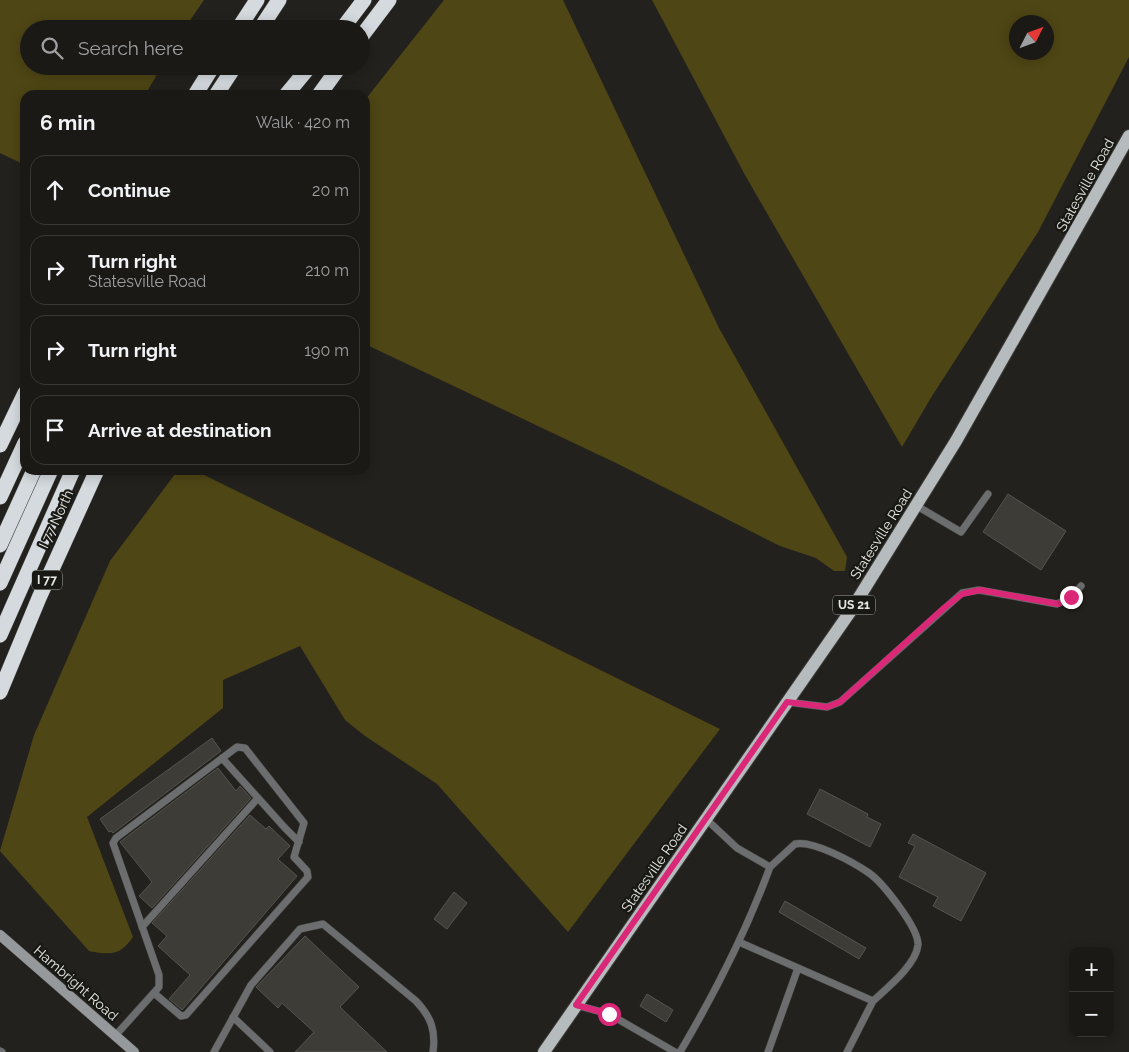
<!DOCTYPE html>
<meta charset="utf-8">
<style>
body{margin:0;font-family:Raleway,sans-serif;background:#23221f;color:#f1f3f6}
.controls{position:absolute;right:15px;bottom:15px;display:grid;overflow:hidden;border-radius:10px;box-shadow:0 2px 12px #0003}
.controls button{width:45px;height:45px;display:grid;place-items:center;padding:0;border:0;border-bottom:1px solid #383835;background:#1a1916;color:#f1f3f6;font:25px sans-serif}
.compass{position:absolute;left:1009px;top:15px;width:45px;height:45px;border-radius:50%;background:#1a1916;box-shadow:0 2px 12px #0003;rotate:48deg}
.stop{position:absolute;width:15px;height:15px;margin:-11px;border:4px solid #db2777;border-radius:50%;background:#fff}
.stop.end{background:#db2777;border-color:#fff;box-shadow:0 1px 5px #0008}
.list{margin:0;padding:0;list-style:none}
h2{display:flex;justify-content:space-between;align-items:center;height:65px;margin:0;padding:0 20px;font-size:21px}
h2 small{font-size:16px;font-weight:400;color:#9fa0a1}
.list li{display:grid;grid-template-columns:32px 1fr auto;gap:15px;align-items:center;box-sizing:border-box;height:70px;margin:0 10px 10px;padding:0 10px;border:1px solid #383835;border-radius:15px}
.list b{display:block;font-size:19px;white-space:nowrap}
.list p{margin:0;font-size:16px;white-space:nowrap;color:#9fa0a1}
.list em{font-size:16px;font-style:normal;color:#9fa0a1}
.icon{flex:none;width:28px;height:28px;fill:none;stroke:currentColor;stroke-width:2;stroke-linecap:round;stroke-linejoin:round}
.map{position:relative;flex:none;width:1129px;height:1052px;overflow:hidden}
.search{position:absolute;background:#1a1916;box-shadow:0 2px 12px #0003;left:20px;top:20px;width:350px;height:55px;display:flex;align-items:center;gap:12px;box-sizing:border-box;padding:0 18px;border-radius:28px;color:#9fa0a1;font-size:19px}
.panel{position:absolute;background:#1a1916;box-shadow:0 2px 12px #0003;left:20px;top:90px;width:350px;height:385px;border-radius:15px}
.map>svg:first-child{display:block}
.forest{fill:#4f4615;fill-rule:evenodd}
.building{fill:#3d3c37;stroke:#55544f}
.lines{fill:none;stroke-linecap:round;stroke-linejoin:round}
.service-casing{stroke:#3e3d39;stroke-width:8}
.secondary-casing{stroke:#3e3d39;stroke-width:11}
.primary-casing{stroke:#3e3d39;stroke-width:14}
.motorway-casing{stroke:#3e3d39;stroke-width:16}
.service{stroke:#6b6d6f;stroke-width:7}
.secondary{stroke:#95999c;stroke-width:10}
.primary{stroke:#b6bbbe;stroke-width:12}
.motorway{stroke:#d4dade;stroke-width:15}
.route{stroke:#db2777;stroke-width:6}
.labels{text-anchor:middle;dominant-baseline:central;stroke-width:4.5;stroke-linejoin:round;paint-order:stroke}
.shield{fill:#181814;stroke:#a9a9a6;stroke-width:1}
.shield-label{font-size:12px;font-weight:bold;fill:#e7e7e4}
.street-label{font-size:14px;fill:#e7e7e4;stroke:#181814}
</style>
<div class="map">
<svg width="1129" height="1052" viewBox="0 0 1129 1052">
<rect width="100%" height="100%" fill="#22211d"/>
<path class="forest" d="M0,0H204L184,29H29V66H162L145,95H25V165L0,153Z
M444,0H563L719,328L847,557L845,571H834L816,558L780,546L618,464L365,344V100Z
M652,0H1129V57L1038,232L932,396L902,447L745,175ZM1046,22V52H1016V22Z
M178,470H194L720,729L568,932L437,784L365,736L345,720L300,646L223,680V708L87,817L133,937C120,956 110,955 89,951L0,851L34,735L110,561Z"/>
<path class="building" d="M1008,494L1066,531L1041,570L983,532Z
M212,738L221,751L113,833L111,831L109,832L100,819Z
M218,768L236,791L240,786L251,798L152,908L139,896L152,882L120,842Z
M820,789L868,814L867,817L881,824L870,847L807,814Z
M250,815L266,829L269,826L290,846L278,859L297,876L182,1010L169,999L190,975L158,946L167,936L152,923Z
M913,834L986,873L961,921L933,906L938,897L899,877L915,846L908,843Z
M454,892L467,903L447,929L434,919Z
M785,901L866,948L859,959L779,912Z
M305,936L359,987L340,1007L387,1052H295L314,1032L282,1003L278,1008L256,987Z
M647,994L673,1010L666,1022L640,1006Z"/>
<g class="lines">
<g class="service-casing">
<path id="service" d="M917,506L961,532L988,494
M787,702L827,707L840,702L962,593L979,590L1057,604L1071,597L1081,586
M222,758L285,828L299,842
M770,867L795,844C813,840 853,862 869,873C882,882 919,928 918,945C916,965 887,988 873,1001
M142,927L258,798
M739,942L873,1001L847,1052
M576,1005L609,1014L675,1052
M233,1017L270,1052
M115,1036L159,987V975L113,843L116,838L237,747L245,748L304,823L294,857L307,871L308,877L186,1015L181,1016L154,993
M0,1051L2,1052
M214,1052L251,985L300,929L323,924L416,1001C431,1017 436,1030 433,1052
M680,1052C715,993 746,932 770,867L737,848L706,819
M768,1052L798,968"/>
</g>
<g class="secondary-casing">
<path id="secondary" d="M0,935L134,1052"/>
</g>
<g class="primary-casing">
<path id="primary" d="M544,1052L850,612L956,441L1129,136"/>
</g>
<g class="motorway-casing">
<path id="motorway" d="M238,29L257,0
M260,29L279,0
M342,29L364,0
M361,37L389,0
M195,95L213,66
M216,95L235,66
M286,95L310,66
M319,95L340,66
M0,445L25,393
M0,497L25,443
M0,545L34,470
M0,583L51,470
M0,635L73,470
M0,692L39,598L97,470"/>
</g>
<use href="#service" class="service"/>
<use href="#secondary" class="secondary"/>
<use href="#primary" class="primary"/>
<use href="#motorway" class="motorway"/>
</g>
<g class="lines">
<path class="route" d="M609,1014L576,1005L787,702L827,707L840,702L944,608L962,594L980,590L1058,604L1071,597"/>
</g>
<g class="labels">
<g class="shield">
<rect x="32" y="570.5" width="30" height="19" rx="4"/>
<rect x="833" y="595.5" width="42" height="19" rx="4"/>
</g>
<g class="shield-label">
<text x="47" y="580">I 77</text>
<text x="854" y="605">US 21</text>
</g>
<g class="street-label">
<text transform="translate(1085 185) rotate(-61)">Statesville Road</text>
<text transform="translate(56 519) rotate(-65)">I 77 North</text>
<text transform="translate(881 534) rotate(-58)">Statesville Road</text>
<text transform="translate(654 868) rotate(-55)">Statesville Road</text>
<text transform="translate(76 983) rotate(41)">Hambright Road</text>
</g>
</g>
</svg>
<div class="controls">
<button>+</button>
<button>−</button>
</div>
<svg class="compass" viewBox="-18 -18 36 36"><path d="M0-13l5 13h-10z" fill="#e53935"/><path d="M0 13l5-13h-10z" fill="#9fa0a1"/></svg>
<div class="stop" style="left:609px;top:1014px"></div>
<div class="stop end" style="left:1071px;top:597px"></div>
<div class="search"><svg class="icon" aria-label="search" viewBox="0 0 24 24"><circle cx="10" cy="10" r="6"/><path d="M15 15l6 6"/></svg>Search here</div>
<section class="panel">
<h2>6 min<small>Walk · 420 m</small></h2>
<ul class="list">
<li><svg class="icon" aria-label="ahead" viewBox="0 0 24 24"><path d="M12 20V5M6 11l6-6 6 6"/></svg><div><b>Continue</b></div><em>20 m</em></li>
<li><svg class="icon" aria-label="right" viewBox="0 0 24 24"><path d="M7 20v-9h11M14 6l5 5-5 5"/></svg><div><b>Turn right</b><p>Statesville Road</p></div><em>210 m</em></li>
<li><svg class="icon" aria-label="right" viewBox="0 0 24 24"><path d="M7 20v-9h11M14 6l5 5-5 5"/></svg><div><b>Turn right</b></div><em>190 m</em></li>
<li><svg class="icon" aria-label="arrive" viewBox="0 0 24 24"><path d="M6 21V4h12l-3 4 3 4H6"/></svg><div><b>Arrive at destination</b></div></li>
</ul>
</section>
</div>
